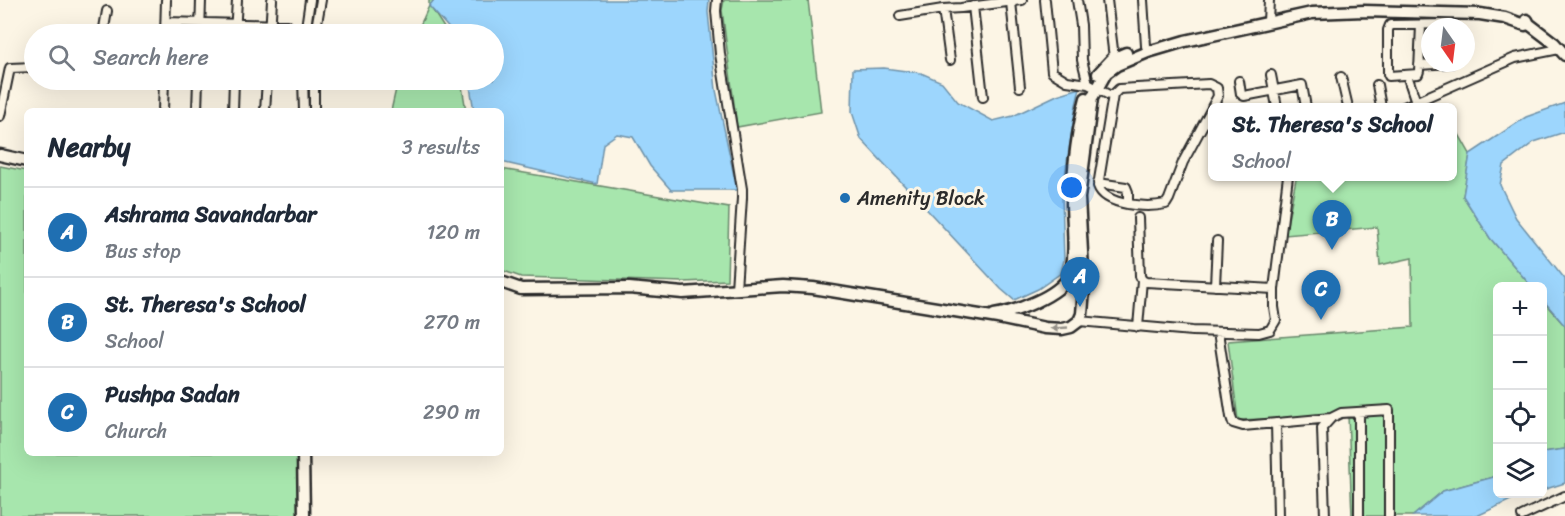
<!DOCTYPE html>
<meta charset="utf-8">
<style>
body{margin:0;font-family:Sriracha,sans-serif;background:#f6f6f7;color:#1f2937}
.controls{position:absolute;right:18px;bottom:18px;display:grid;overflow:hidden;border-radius:9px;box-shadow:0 6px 24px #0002}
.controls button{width:54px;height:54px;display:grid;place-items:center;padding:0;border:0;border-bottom:2px solid #e0e1e3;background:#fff;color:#1f2937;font:30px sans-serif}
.compass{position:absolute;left:1421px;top:18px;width:54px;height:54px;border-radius:50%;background:#fff;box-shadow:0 6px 24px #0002;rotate:166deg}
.you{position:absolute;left:1072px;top:188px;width:21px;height:21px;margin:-15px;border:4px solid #fff;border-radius:50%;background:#1a73e8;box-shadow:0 0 0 9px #1a73e833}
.badge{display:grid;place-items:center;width:39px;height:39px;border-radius:50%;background:#1f6fb2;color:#fff;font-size:20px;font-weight:700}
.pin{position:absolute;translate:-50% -50px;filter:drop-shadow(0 2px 3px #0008)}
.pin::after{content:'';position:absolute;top:32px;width:21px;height:18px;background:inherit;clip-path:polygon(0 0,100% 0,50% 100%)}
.popup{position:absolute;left:1208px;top:103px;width:249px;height:78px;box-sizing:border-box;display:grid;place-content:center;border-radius:9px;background:#fff;filter:drop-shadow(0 2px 4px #0005);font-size:20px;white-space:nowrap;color:#747a83}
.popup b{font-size:22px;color:#1f2937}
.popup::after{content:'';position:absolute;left:50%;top:100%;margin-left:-12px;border:12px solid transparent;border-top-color:#fff}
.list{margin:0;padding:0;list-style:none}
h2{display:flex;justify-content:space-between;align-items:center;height:78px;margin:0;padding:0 24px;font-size:26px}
h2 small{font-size:20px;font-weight:400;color:#747a83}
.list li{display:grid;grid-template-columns:39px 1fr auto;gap:18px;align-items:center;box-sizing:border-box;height:90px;padding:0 24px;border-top:2px solid #e0e1e3}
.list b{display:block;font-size:22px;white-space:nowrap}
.list p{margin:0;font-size:20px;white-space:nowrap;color:#747a83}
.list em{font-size:20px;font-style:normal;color:#747a83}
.icon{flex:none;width:33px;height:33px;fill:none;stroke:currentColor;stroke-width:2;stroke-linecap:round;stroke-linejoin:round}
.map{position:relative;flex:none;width:1565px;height:516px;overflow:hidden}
.search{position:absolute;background:#fff;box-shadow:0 6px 24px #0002;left:24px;top:24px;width:480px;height:66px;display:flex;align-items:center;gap:15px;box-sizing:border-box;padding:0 21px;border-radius:33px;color:#747a83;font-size:22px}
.panel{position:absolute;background:#fff;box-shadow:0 6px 24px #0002;left:24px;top:108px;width:480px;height:348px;border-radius:9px}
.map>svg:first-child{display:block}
.green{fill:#a7e6ad;stroke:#69886c;stroke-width:1.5}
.water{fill:#9dd6fd;stroke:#6f92a9;stroke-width:1.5}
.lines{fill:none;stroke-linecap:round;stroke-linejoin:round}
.street-casing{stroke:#2b2b2b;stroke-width:12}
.secondary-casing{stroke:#2b2b2b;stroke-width:15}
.street{stroke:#fcf5e5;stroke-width:8}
.secondary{stroke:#fcf5e5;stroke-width:10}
.oneway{fill:#949088}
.poi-dot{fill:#1f6fb2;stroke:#fcf5e5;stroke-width:2}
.labels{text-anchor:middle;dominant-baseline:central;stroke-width:6;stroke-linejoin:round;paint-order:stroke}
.poi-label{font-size:20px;fill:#2b2b2b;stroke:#fcf5e5;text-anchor:start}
</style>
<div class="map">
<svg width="1565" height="516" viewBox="0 0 1565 516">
<rect width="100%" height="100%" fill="#fcf5e5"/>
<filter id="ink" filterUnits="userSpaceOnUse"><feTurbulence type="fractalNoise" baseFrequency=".0167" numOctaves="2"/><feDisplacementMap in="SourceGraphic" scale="12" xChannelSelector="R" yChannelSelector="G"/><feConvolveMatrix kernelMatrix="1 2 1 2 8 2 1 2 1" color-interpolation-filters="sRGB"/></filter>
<g filter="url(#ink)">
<path class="green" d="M429,0H434L430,6L448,34H416L429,6Z
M724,0H808L821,112L737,127L722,10Z
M398,80H461L466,111H391Z
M1452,122L1470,154L1463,196L1490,238L1531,286H1498L1497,476L1443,491L1413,516H1352L1348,415L1238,420L1228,341L1413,327L1412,258L1380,265L1377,227L1285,235L1296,179L1308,176H1452Z
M0,166L27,171V453H297L298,516H0Z
M501,169L729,208L727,280L684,282L521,277L501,270Z
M1542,300L1565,326V449L1543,452Z"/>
<path class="water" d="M434,0H709L708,12L716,90L737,190H671L650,166L633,137L617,134L603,144L597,184L501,162V111H474L469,80H494V34H454L429,6Z
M884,68L921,73L942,82L958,102L993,121L1013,116L1057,95L1080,88L1076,105L1062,194L1064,260L1061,273L1038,289L1014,300L1001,289L861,139L852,112L853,69Z
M1565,103V132L1534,142L1504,165L1500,185L1516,218L1565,279V326L1543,300L1542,286H1531L1490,238L1463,196L1470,154L1526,117Z
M1565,449V483L1543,490V452Z
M1497,476L1498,494H1529L1517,497L1477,516H1413L1443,491Z"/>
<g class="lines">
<g class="street-casing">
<path id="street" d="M717,0L716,11L720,54L742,189V198L736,289
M1045,0L1052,72L1067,81L1088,84
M1077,0L1081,25L1082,60L1088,84L1109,95H1113
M1107,0L1114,58
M1143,0L1146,46
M1011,2L1020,87
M973,6L983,97
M943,9L950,60
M900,16L943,9L961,8L1022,0
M166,22L287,25
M1268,22L1269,0
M1421,25L1419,71L1418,74L1389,76L1388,74V30L1390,25L1450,24L1453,27
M103,34L107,11
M165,34L166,0
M200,34L201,0
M235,34L237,0
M270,34L272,0
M305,34L310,0
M315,34L321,0
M1419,65L1451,63
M1271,75L1277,107
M1341,77L1348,107
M303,80L304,111
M314,80V111
M1239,81L1241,94L1244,96L1302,85L1306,107
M1409,81L1416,102
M1377,85L1381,107
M1404,107L1515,58L1559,49
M1212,108L1183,162L1169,199L1166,204C1147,208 1105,206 1098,186L1113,95L1119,89L1209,84L1217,88L1218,96L1212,107
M163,111L164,80
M197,111L198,80
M233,111L234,80
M265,111L267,80
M0,116L10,68L34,67
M1098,183L1126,187L1128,192V204
M1138,218L1140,276L1142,280L1146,282L1274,289
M1215,286L1217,241
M1079,321L1192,331L1259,333L1270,330L1276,320L1274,307V289L1288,176
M1138,327L1142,280
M1218,332L1231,417L1233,423L1243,426L1331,418
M1359,412V516
M1276,423L1278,516
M1325,516L1322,428L1331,418L1341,413L1389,410V516
M1522,516L1565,496"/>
</g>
<g class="secondary-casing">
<path id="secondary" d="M1527,20L1529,24L1554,43L1565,55
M1098,74L1112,59L1126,53
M0,155L27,161
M501,282L521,289L629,288L683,293L783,286L813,288L998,318L1045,328L1062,329L1071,327L1079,321L1082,314L1084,288L1079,198L1092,98L1106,73L1117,65L1148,52L1185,41L1312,13L1364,11L1480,14L1505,18L1525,25L1529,24
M994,315C1015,312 1059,296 1069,276C1077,260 1072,221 1072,203C1073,168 1077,131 1086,98
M303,453L304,516"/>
</g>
<use href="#street" class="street"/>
<use href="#secondary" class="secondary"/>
</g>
<defs><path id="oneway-solid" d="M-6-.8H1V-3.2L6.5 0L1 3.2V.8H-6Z" transform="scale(1.5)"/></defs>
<use class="oneway" href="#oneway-solid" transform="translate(1059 328) rotate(177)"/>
</g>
<circle class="poi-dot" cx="845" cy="198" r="6"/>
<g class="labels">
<g class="poi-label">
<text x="857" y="198">Amenity Block</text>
</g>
</g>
</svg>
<div class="controls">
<button>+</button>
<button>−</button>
<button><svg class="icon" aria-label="locate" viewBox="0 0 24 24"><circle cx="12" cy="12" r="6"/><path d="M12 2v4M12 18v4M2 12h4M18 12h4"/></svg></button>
<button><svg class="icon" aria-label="layers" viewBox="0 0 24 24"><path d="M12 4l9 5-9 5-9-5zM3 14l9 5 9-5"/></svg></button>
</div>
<svg class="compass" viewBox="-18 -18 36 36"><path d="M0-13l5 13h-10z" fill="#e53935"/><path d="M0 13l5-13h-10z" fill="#747a83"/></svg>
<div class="you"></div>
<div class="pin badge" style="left:1080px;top:307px">A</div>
<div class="pin badge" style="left:1332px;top:250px">B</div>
<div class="popup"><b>St. Theresa's School</b>School</div>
<div class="pin badge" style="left:1321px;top:320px">C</div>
<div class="search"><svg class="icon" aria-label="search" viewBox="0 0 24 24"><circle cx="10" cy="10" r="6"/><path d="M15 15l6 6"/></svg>Search here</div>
<section class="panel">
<h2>Nearby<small>3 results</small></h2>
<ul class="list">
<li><span class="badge">A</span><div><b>Ashrama Savandarbar</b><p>Bus stop</p></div><em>120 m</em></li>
<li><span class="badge">B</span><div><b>St. Theresa's School</b><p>School</p></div><em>270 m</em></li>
<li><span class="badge">C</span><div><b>Pushpa Sadan</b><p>Church</p></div><em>290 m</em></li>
</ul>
</section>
</div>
